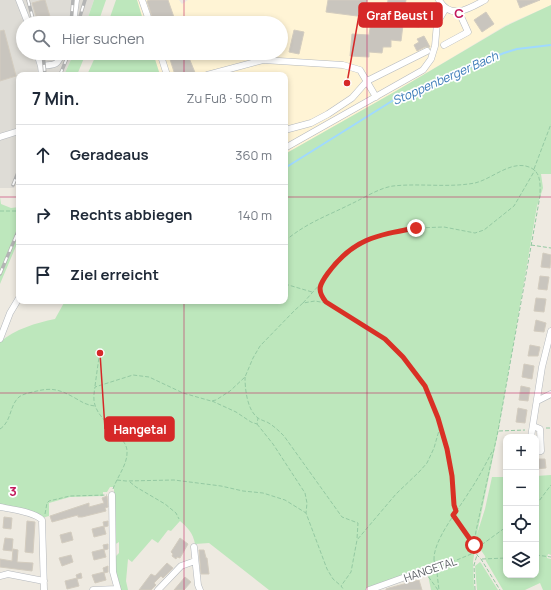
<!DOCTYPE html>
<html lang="de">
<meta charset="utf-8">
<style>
body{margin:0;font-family:Manrope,sans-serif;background:#f6f6f7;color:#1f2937}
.controls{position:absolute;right:12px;bottom:12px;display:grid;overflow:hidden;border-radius:8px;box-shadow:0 2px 6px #0003}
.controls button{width:36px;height:36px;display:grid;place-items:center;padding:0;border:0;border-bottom:1px solid #e0e1e3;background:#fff;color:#1f2937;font:20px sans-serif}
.stop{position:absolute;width:12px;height:12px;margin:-9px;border:3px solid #d93025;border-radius:50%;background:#fff}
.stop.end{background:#d93025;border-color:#fff;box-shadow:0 1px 4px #0008}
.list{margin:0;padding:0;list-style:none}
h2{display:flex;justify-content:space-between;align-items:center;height:52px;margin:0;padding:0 16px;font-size:17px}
h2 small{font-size:13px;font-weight:400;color:#747a83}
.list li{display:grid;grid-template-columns:26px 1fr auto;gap:12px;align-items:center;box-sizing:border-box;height:60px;padding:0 16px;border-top:1px solid #e0e1e3}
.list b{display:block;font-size:15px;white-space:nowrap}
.list em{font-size:13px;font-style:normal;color:#747a83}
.icon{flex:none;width:22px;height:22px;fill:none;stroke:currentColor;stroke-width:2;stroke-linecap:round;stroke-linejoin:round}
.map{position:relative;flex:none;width:551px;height:590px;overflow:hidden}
.search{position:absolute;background:#fff;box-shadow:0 2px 6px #0003;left:16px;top:16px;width:272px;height:44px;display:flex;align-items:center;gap:10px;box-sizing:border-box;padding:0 14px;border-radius:22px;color:#747a83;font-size:15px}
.panel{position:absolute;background:#fff;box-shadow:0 2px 6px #0003;left:16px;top:72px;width:272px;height:232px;border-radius:8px}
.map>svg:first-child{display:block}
.commercial{fill:#fff4d5}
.industrial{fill:#dedcd6}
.green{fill:#bde7bc}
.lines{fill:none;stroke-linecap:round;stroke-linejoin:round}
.stream{stroke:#a0d9ff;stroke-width:2}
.building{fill:#c9c5be;stroke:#d3ccbf}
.minor-casing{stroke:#b4b8bd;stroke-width:7}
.path{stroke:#94c9a2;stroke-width:1;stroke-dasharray:4 2;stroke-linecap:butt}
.minor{stroke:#fff;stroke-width:6}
.rail-casing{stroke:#b3b4b4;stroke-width:3.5}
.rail{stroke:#fff;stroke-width:2;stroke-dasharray:6;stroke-linecap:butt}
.path-bridge{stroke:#94c9a2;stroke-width:1;stroke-dasharray:4 2;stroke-linecap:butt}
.route{stroke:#d93025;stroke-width:5}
.grid{fill:none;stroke:#c2185b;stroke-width:1;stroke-opacity:0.55}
.labels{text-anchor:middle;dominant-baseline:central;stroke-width:3.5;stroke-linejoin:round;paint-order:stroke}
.street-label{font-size:11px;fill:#5a5e63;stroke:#fff}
.water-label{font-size:12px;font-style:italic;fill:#3879b7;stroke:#fff}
.grid-label{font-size:13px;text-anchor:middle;font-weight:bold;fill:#c2185b;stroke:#fff;stroke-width:3.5;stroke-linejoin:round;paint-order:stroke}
.leader{fill:none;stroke:#d62828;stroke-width:1.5}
.callout-dot{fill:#d62828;stroke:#fff;stroke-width:1.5}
.callout{fill:#d62828;stroke:#d62828;stroke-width:1.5}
.callout-label{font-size:12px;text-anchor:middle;font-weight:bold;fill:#fff}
</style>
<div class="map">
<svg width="551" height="590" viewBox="0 0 551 590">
<rect width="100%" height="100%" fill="#eeeae1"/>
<path class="commercial" d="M137,0H179L182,4L188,0H551V5L506,25L396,91L285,154V75H160L153,53H281V23H144Z"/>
<path class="industrial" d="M0,0H94L86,23H23V53H74L64,75H19V177L14,188H0Z"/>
<path class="green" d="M94,0H106L98,23H86Z
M116,0H137L144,23H108Z
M551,5V174H541L543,188L537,206L498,433L477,534L485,509L492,477H506V575H536V476L551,475V555L548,554L547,558L551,559V590H543L540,583L525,590H503L486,561L485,556L476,543L473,562L474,590H431L427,570L419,571L367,590H269L209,543L195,544C193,533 188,528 180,521L171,531L168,530L158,543L152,539L132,562L128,559L126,581L128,590H120L117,583L115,557L119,553V542L114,545V487H110L107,492H103V496L70,497L49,503V516L42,518L0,507V342C15,329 36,323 55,319L65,301H285V154L396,91L506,26Z
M74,53H86L77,75H64Z
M97,53H153L160,75H87Z
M0,197L1,204L11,208L19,207V239L0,284Z
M480,562L481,563L498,590H477L475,566Z"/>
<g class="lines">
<path class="stream" d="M285,168L400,96L504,53L517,49L551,45"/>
</g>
<path class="building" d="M43,0H45L52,23H38L32,3Z
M150,0H168L176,23H154L147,1Z
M328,0H367L365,17L326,12Z
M388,0H406L405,5L422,6L419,27L403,25L401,41L391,40V47H383L382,53L369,52V57L350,56L352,34L369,35L371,21L385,23Z
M517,0H540L520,8Z
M486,12L494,24L482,32L474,20Z
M4,30L16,76L0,81V31Z
M294,30L304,32L299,54L289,52Z
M424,36L430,47H425L417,51L414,45L419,42L417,39Z
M168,53H187L196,75H175Z
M543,253L551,255L550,268L541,267Z
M540,276L549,277L547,290L538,289Z
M536,298L546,299L544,312L534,311Z
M536,320L546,323L544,332L534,331Z
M530,345L540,347L538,356H528Z
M524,364L534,366L532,379L522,377Z
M521,386L530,388L528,401L519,400Z
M518,408L527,410L525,423L516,422Z
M536,459H545L546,468L536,469Z
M107,496L108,507L105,508L106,511L82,517H78V515L52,522L50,516L89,503V507L104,503L102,498Z
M4,517L12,518L11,529L3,528Z
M27,521L35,522L33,553L25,552Z
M108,521V526L104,527L106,534L94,537L92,529L104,526L103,522Z
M71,532L73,540L62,543L60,535Z
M5,538L13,539L12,551L3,550Z
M180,538L188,544L180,558L177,557L176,559L172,556L173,554L171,552Z
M108,544V549L104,550L106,557L94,560L92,552L104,549L103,545Z
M13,549L18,550L17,562L33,563L32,571L0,567V559L12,561Z
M199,550H204L206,558H207L209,574H201Z
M71,555L73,562L62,566L59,558Z
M167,563L173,568L163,578L161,576L154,583L156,585L151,590H139L151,574L155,576Z
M108,566V572L104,573L106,580L95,583L92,575L104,572L103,568Z
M81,573L82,578L77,579L79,586L67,589L65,581L77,578L76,575Z
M185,577L191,582L184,590H174Z
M419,580L422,590H386V589L389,588Z"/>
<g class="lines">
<g class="minor-casing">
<path id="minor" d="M19,0L28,23
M142,0L150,23
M439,0C451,21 470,8 485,0
M73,23L76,0
M444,45L468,32L459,12
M37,53L41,66L42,75
M160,53L167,75
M41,66C54,64 57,67 62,53
M207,75L263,60L343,65L360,70L376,97
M285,130L311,123L328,114L352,98L367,81L427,51
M0,137L19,131
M285,148L423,70L431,59L435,46L437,23L446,8
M0,339L10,313L19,298
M537,401L551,394
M533,426L540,429L541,451L536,452
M531,437L542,367L551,331
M112,495L113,572L118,590
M0,507C11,509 35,512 42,520L44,590
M194,547L198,585L200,590
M0,576L8,574L44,581
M93,590L117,589
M158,590L181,566L195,561
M369,590L411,575"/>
</g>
<path class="path" d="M534,169L551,124
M0,211H19
M285,241C306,223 327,216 351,204C364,198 379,188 393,186C420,183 448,188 475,183C492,179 511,160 529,167C542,172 540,185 540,196L498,431L476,531L474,545L477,555L481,559L500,590
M531,245L551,248
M285,284L312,292
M303,303L321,283
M326,303L385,339L403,357L425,386L440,427L434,448L427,463L419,472L396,494L357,540L351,572L341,586L344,590
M245,377C245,389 247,410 258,418C261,420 264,421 267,422C274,426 279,431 284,436L342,517L358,523L357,539
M95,386L99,357
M212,401L236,412L251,422L257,424L258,418
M257,424L273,444L305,493L307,503L306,513L327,569L333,579L340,585
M440,427C445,443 450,459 452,476C453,486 452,502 455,510
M546,428H551
M0,429C12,421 9,406 19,397C23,394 28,393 33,392C51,387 59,389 75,398C82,402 86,405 95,406
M499,431L525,430
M117,480L126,481L174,480L221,486L243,491L263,493L285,500L306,513
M130,482L136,487L165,504L176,513L179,519
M113,489C117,477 128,464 127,451C127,437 99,421 95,405C93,400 94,392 95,387L133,375L149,377L183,393L211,401L216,400L230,391L245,377L253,358L260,346L295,310L303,303L315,301L326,303L323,298L320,290L321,282L337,260L350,249L366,240L388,233L416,228L444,227L475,233L484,230L514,206L535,170
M536,505L551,485
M45,514L47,503L49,501L70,496L107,495
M454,516L474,544
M536,555L551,557
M482,559L506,558
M434,560C433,540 459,509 469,492C478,479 485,465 492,452
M425,572L438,590
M417,573L440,567L476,552L480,546L506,527
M437,573L439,590
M475,590L474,565L477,555"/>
<use href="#minor" class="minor"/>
<g class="rail-casing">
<path id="rail" d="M28,0L34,23
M71,23L73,0
M78,23L85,0
M43,53L45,75
M60,75L69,53
M13,185L19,170
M0,274L19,229"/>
</g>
<use href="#rail" class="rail"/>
<path class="path-bridge" d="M434,560L437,573"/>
</g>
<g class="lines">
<path class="route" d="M416,228C377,235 353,239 328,273C320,284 316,290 326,302L385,339L403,357L425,386L438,418L447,449L452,476L454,505L456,511L453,515L474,545"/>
</g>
<path class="grid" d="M184,0V23M367,0V590M184,53V75M0,197H19M285,197H551M184,301V590M0,393H551"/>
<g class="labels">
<g class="street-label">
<text transform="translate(430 569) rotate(-19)">HANGETAL</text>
</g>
<g class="water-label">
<text transform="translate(445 78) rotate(-24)">Stoppenberger Bach</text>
</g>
</g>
<g class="grid-label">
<text x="459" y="18">C</text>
<text x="13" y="496">3</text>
</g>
<path class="leader" d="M347 83L359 15M100 353L105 429"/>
<g class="callout-dot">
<circle cx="347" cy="83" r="4"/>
<circle cx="100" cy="353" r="4"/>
</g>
<g class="callout">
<rect x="359" y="3" width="83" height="24" rx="4"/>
<rect x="105" y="417" width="69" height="24" rx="4"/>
</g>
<g class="callout-label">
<text x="400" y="20">Graf Beust I</text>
<text x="140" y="434">Hangetal</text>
</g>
</svg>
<div class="controls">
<button>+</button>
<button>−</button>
<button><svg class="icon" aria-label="locate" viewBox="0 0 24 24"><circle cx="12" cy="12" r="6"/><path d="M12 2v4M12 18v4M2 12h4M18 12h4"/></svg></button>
<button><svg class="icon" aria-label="layers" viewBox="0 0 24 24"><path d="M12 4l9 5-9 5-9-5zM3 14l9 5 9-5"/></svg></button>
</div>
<div class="stop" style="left:474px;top:545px"></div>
<div class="stop end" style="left:416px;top:228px"></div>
<div class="search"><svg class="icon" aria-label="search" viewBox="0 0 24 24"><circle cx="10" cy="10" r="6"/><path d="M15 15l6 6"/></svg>Hier suchen</div>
<section class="panel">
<h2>7 Min.<small>Zu Fuß · 500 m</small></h2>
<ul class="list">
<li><svg class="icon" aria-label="ahead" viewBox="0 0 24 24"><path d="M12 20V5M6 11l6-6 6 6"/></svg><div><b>Geradeaus</b></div><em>360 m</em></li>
<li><svg class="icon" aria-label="right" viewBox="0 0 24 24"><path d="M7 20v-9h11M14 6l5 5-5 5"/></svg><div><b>Rechts abbiegen</b></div><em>140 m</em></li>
<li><svg class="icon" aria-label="arrive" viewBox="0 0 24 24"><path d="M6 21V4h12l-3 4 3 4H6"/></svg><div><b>Ziel erreicht</b></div></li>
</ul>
</section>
</div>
